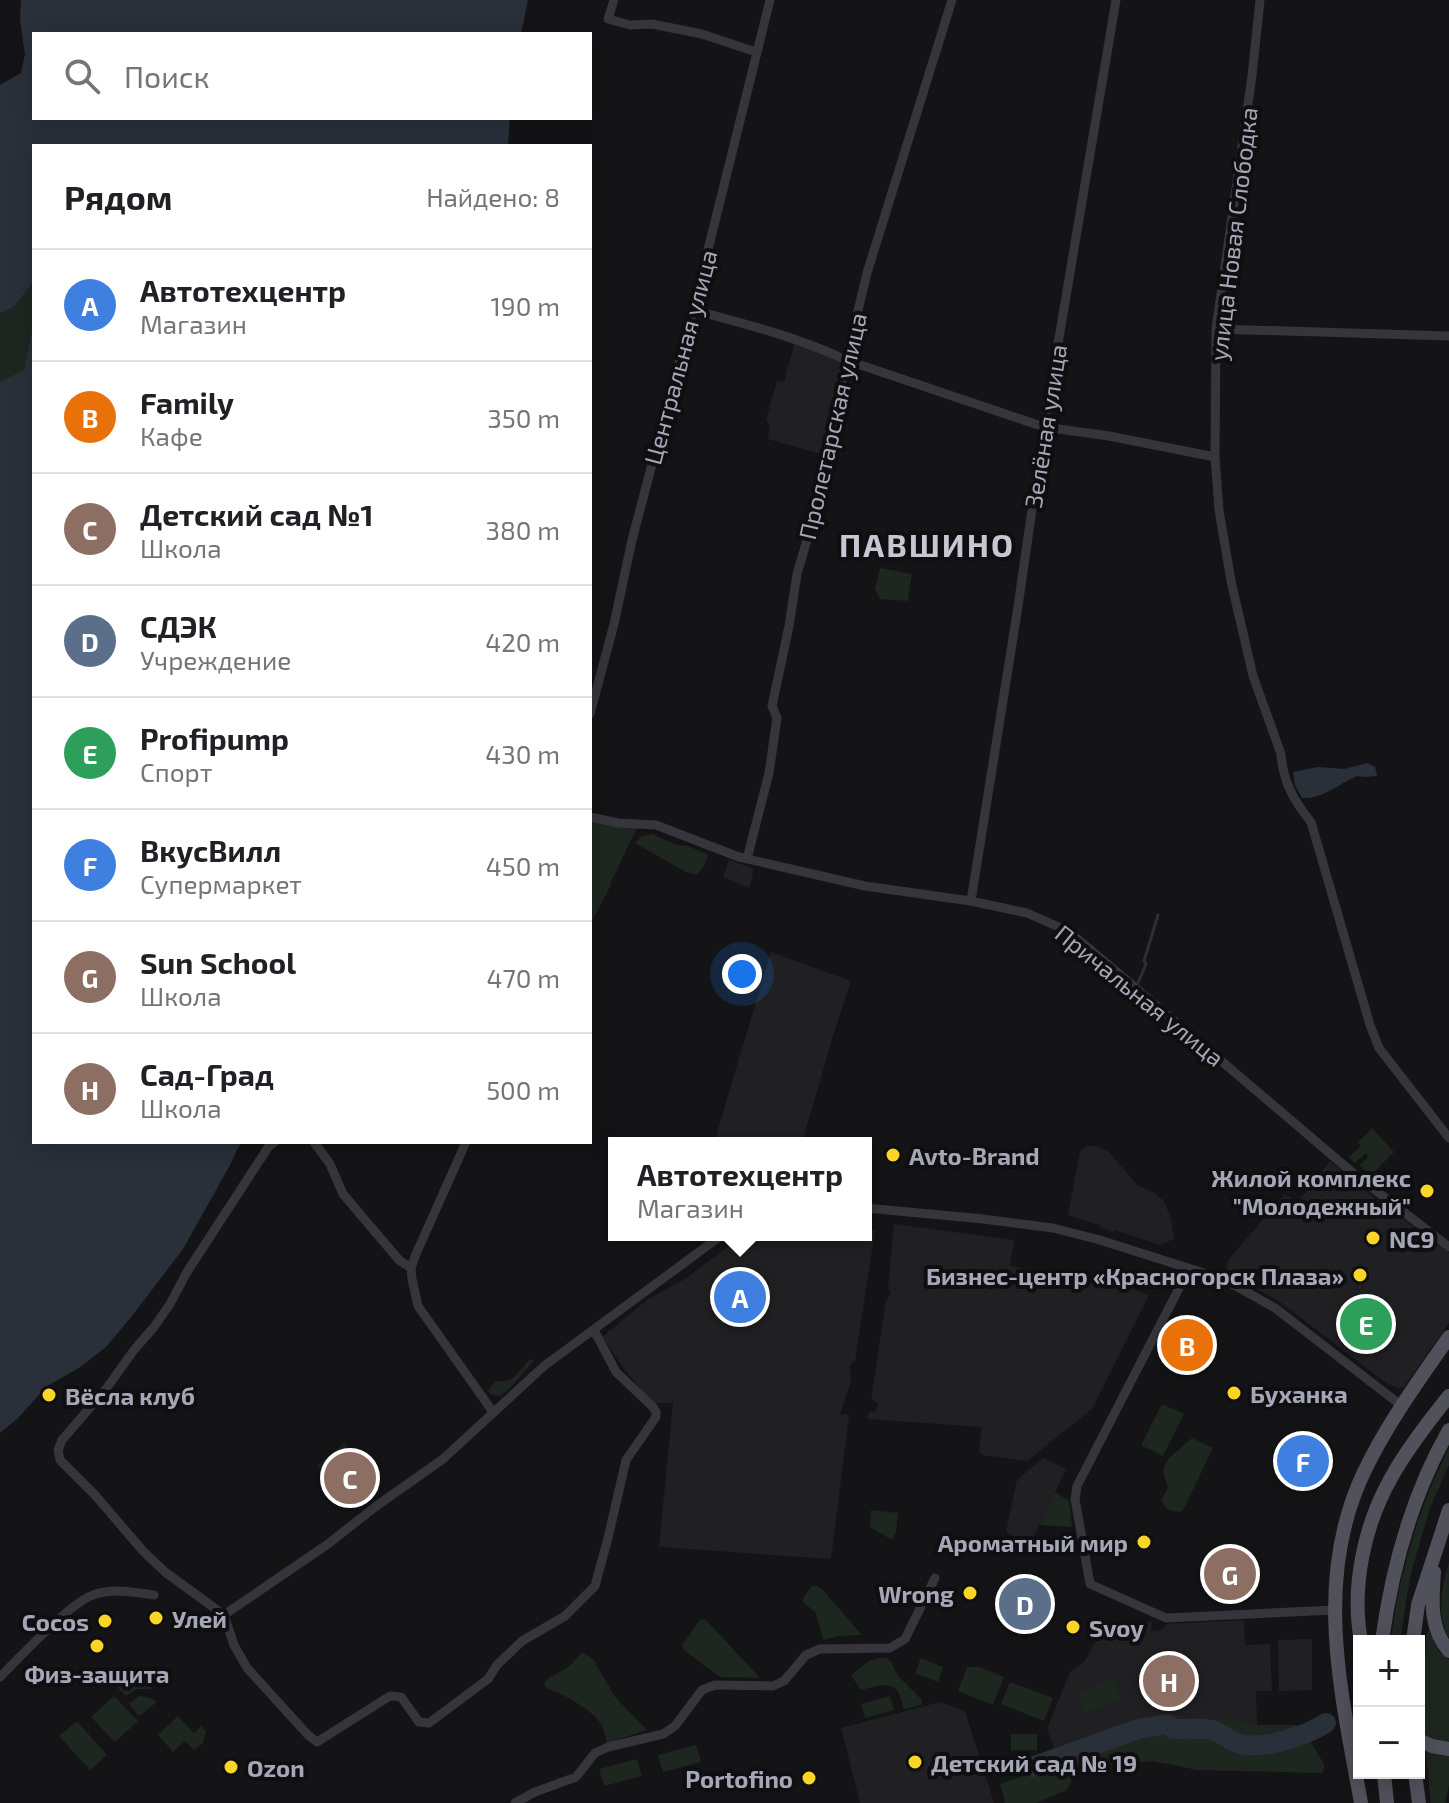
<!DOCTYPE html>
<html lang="ru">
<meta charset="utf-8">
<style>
body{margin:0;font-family:"Exo 2",sans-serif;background:#f2f2f2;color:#202124}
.controls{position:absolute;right:24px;bottom:24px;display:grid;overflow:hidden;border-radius:0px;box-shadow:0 4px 20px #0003}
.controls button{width:72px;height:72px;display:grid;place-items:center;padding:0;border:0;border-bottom:2px solid #e0e0e0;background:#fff;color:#202124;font:40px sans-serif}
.you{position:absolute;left:742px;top:974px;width:28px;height:28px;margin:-20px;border:6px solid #fff;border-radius:50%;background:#1a73e8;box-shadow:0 0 0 12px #1a73e833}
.badge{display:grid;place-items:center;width:52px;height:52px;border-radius:50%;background:#db2777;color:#fff;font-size:26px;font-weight:700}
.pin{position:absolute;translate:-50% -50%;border:4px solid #fff;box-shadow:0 2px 8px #0006}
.popup{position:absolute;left:608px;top:1137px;width:264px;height:104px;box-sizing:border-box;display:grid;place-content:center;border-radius:0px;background:#fff;filter:drop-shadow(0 2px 6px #0005);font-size:26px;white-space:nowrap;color:#757577}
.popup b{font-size:30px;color:#202124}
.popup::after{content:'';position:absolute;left:50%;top:100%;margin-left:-16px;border:16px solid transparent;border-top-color:#fff}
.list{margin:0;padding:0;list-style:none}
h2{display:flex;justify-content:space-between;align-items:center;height:104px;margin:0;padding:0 32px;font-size:34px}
h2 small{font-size:26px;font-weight:400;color:#757577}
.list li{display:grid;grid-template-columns:52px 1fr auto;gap:24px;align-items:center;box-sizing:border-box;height:112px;padding:0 32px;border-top:2px solid #e0e0e0}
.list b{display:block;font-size:30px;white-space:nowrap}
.list p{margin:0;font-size:26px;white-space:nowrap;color:#757577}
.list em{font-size:26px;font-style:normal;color:#757577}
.icon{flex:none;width:44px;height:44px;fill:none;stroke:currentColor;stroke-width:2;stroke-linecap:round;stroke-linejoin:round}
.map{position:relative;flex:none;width:1449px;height:1803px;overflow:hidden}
.search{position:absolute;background:#fff;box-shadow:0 4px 20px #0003;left:32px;top:32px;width:560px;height:88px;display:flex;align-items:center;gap:20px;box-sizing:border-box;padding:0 28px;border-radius:0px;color:#757577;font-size:30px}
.panel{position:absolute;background:#fff;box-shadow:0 4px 20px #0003;left:32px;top:144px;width:560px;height:1000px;border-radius:0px}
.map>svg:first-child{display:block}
.built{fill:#202023}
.green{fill:#1e2620}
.water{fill:#29303a}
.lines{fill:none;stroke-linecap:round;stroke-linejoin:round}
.stream{stroke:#29303a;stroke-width:3}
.river{stroke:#29303a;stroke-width:20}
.street{stroke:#35353b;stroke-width:9}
.primary{stroke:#50515a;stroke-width:14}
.poi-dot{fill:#fbd526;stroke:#0f0f11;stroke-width:3}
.labels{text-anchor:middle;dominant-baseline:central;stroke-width:8;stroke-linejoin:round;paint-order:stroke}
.street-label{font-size:24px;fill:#a5a7b7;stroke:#0f0f11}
.poi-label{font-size:24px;font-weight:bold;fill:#a5a7b7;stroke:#0f0f11;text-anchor:start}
.district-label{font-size:32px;font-weight:bold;letter-spacing:2px;fill:#c6c7d3;stroke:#0f0f11}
</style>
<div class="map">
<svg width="1449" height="1803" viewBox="0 0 1449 1803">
<rect width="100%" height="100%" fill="#141416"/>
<path class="built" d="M795,342L838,361L843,365L821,454L768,439L770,424L766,420L777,381L784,382Z
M729,860L754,869L749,888L723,877Z
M771,952L851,981L833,1036L802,1143H732L715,1139Z
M1086,1146H1096L1107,1150L1138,1186L1153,1192L1164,1201L1171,1219L1174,1239L1160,1245L1114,1230L1113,1232L1099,1227V1225L1068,1215L1080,1152Z
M1330,1161L1376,1199L1449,1253V1323L1404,1387L1399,1388L1389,1385L1280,1302L1240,1279L1225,1273L1228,1260L1285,1194L1297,1203Z
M894,1224L1014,1240L1010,1266L1096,1283L1106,1279L1149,1295L1092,1409L1027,1461L982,1455L979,1451L982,1427L867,1419L869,1412L876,1411L878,1403L871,1400L886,1301L891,1293L888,1288Z
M866,1229L875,1230L855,1361L850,1365L851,1382L840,1414L849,1415L831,1559L659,1547L673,1403H652L625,1370L602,1337L647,1300L683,1280L744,1235H866Z
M344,1443L360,1461L380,1490L354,1510L317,1466Z
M1043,1458L1066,1469L1030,1544L1006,1532L1017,1480Z
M1244,1620L1245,1645L1270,1644L1272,1691H1256L1257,1725L1245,1722L1123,1726L1054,1748L1047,1729L1070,1672L1084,1662L1105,1624L1152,1622L1151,1631L1162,1630L1167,1624Z
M1312,1639V1690L1279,1691L1278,1640Z
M940,1702L965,1711L994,1803H860L841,1728Z"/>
<path class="green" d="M34,281V319L24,371L0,382V313L14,307Z
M880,568L912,574L908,601L880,599L875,589Z
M590,822L637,827L610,884L611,885L592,921H590Z
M652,834L676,845L688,846L708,855L704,866L697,875L686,872L635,843L642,836Z
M1372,1128L1394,1152L1370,1176L1360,1165L1368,1157L1366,1153L1355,1163L1349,1157L1361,1146L1358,1142Z
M530,1359L534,1361L511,1387L500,1396L490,1394L488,1390L496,1381C513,1384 519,1371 530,1359Z
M1162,1404L1184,1414L1163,1456L1141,1445Z
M1192,1438L1213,1448L1182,1512L1168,1510L1161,1501L1168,1488L1163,1470L1169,1458Z
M1449,1448V1465L1430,1508L1410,1577L1400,1641H1391C1399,1573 1418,1509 1449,1448Z
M1055,1492L1069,1501L1072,1527L1039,1525Z
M871,1510L898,1513L896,1532L892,1540L870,1527Z
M1449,1562V1638C1436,1614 1442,1587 1449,1562Z
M812,1586H817L822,1589L862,1635L839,1636L823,1640L816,1613L803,1602V1598Z
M703,1619L706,1620L760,1678L720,1677L684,1650L682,1646L683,1644L700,1620Z
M1429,1631L1438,1650L1449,1660V1784L1445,1803H1431C1424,1746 1421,1690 1427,1632Z
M583,1652L593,1659L615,1697L647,1730L607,1743C605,1737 604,1729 601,1724C593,1710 562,1693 546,1688L544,1684C550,1674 559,1674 568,1667C574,1663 577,1656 583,1652Z
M879,1658H886L891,1662L898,1676L922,1700L921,1705L904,1709C902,1704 900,1693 896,1689C888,1681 870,1688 861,1690L851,1675L869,1661Z
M921,1658L943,1667L938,1682L915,1673Z
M967,1667H980L1004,1677L993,1705L958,1691Z
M147,1673L154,1675L151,1689H137L126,1696L114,1684C124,1676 135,1674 147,1673Z
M1113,1678L1121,1698L1086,1713L1077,1693Z
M1010,1682L1053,1698L1044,1721L1001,1704Z
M114,1696L138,1721L115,1742L91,1717Z
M139,1696L151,1698L157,1702L139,1716L129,1704Z
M890,1696L894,1710L865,1718L861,1704Z
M178,1716L194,1733L201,1726L206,1731L203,1743L194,1750L185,1741L173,1752L158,1735Z
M1231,1719L1257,1725H1300L1324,1764L1323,1773L1197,1770L1153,1761L1099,1766L1072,1779L1067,1790L1036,1803H1005L1000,1784L1104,1746L1123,1726L1168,1721Z
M77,1721L107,1755L90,1770L59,1736Z
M1011,1734H1037V1750H1011Z
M696,1745L701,1762L663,1772L658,1755Z
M637,1759L642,1776L604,1786L599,1769Z"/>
<path class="water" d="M21,0H528L521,34H34V118H510L508,146H34V281L14,307L0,313V85L21,73L25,54L20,20Z
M34,319V1142H243L238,1148L230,1165L183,1249L132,1316L106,1347L79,1368L47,1386L18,1418L0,1433V382L24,370Z
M1368,763L1375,767L1377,776L1365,777L1357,776C1338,784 1324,799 1302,798L1295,785L1293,772L1318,767L1344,769Z"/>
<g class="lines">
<path class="stream" d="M1138,983L1146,964L1144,961L1158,915"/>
<path class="river" d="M1032,1767L1138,1729L1168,1724L1173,1729C1186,1729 1200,1728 1212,1730C1222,1733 1230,1741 1240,1744C1264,1750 1305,1736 1326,1723"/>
<path class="street" d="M614,0L608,19L630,25L652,24L702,34L756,52
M1260,0L1252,76L1216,329L1215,457L1219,510L1231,581L1253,676L1281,754C1283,782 1294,801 1311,822L1370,1025L1379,1048L1449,1138
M693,310C746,324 797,337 846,360L1044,427L1109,436L1215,457
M1216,329L1449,336
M590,714L614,624L632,540L693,310L770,0
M590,817L618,823L656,825L739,857L865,886L971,901L1027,913L1068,931L1105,962L1353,1173L1449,1247
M747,859L769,773L777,718L772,706L789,626L797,574L816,509L830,448L846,360L867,273L952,0
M971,901L1017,613L1044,427L1116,0
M314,1142L330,1164L343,1194L399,1260L411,1268
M466,1142L416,1254L411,1268L412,1279L418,1306L493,1412
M866,1208L983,1219L1053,1228L1100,1240L1213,1276L1236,1286L1275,1308L1402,1406
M1189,1269L1077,1486L1075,1499L1090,1584L1166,1618L1334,1610
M224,1615L234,1645L247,1668L308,1735L317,1742L390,1696L401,1697L419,1722L429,1723L488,1679L497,1665L522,1641L565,1616L595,1586L608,1538L626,1460L656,1417V1412L653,1407L616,1372L594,1330
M224,1615L328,1544L375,1507L443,1459L544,1366L722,1235
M224,1615L165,1572L143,1551L95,1495L60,1460L58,1450L62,1440L106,1389L134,1350L154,1327L170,1304L187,1272L269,1146L275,1142
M0,1677C19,1658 71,1602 93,1595C113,1588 134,1592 154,1595
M515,1803L535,1792L576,1777L595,1753L608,1747L663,1734L675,1726L702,1690L715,1685L773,1686L784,1681L806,1655L820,1649L890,1648L905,1639L935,1578"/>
<path class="primary" d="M1434,1572C1432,1600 1429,1628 1449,1651
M1361,1641C1351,1587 1364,1526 1391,1478C1407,1449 1428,1422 1449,1396
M1382,1641C1392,1567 1412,1495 1449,1430
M1413,1641L1418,1605L1449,1510
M1419,1740L1432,1746L1449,1749
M1384,1773L1387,1803
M1415,1773L1419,1803
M1361,1803C1341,1692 1313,1579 1364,1472C1387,1424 1419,1380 1449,1337"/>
</g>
<g class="poi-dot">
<circle cx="893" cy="1155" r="8"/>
<circle cx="1427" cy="1191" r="8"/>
<circle cx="1373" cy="1238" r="8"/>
<circle cx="1360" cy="1275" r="8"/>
<circle cx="1234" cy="1393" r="8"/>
<circle cx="49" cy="1395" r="8"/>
<circle cx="1144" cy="1542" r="8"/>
<circle cx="970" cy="1593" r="8"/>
<circle cx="156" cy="1618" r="8"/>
<circle cx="105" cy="1621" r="8"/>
<circle cx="1073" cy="1627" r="8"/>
<circle cx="97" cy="1646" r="8"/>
<circle cx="915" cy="1762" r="8"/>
<circle cx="231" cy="1767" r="8"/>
<circle cx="809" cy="1778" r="8"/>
</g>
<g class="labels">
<g class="street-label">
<text transform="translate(1233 234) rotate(-83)">улица Новая Слободка</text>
<text transform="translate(680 357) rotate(-75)">Центральная улица</text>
<text transform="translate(832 426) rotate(-77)">Пролетарская улица</text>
<text transform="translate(1045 426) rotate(-81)">Зелёная улица</text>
<text transform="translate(1140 995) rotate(39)">Причальная улица</text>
</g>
<g class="poi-label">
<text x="909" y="1155">Avto-Brand</text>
<text x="1411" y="1177" text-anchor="end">Жилой комплекс<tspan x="1411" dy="28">"Молодежный"</tspan></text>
<text x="1389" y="1238">NC9</text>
<text x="1344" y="1275" text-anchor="end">Бизнес-центр «Красногорск Плаза»</text>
<text x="1250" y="1393">Буханка</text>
<text x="65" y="1395">Вёсла клуб</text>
<text x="1128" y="1542" text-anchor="end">Ароматный мир</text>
<text x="954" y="1593" text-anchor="end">Wrong</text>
<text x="172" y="1618">Улей</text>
<text x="89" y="1621" text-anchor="end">Cocos</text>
<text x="1089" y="1627">Svoy</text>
<text x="97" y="1673" text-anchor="middle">Физ-защита</text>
<text x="931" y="1762">Детский сад № 19</text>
<text x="247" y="1767">Ozon</text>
<text x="793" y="1778" text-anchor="end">Portofino</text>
</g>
<g class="district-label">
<text x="927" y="544">ПАВШИНО</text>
</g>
</g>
</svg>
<div class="controls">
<button>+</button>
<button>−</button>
</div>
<div class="you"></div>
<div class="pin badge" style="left:740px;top:1297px;background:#3f7fe0">A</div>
<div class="popup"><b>Автотехцентр</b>Магазин</div>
<div class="pin badge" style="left:1187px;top:1345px;background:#e8710a">B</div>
<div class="pin badge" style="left:350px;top:1478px;background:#8d6e63">C</div>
<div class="pin badge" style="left:1025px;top:1604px;background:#5c6f8a">D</div>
<div class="pin badge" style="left:1366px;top:1324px;background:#2e9e5b">E</div>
<div class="pin badge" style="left:1303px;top:1461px;background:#3f7fe0">F</div>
<div class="pin badge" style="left:1230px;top:1574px;background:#8d6e63">G</div>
<div class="pin badge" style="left:1169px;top:1681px;background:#8d6e63">H</div>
<div class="search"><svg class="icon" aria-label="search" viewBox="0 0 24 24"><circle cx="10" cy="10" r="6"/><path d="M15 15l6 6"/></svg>Поиск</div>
<section class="panel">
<h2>Рядом<small>Найдено: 8</small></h2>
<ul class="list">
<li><span class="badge" style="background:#3f7fe0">A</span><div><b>Автотехцентр</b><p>Магазин</p></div><em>190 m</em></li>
<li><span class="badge" style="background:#e8710a">B</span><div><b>Family</b><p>Кафе</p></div><em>350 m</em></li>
<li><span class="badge" style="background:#8d6e63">C</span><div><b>Детский сад №1</b><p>Школа</p></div><em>380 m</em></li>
<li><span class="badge" style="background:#5c6f8a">D</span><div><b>СДЭК</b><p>Учреждение</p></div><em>420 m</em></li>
<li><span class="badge" style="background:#2e9e5b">E</span><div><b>Profipump</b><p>Спорт</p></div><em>430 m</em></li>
<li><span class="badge" style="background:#3f7fe0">F</span><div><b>ВкусВилл</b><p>Супермаркет</p></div><em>450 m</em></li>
<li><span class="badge" style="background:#8d6e63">G</span><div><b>Sun School</b><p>Школа</p></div><em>470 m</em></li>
<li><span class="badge" style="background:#8d6e63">H</span><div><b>Сад-Град</b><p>Школа</p></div><em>500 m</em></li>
</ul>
</section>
</div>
